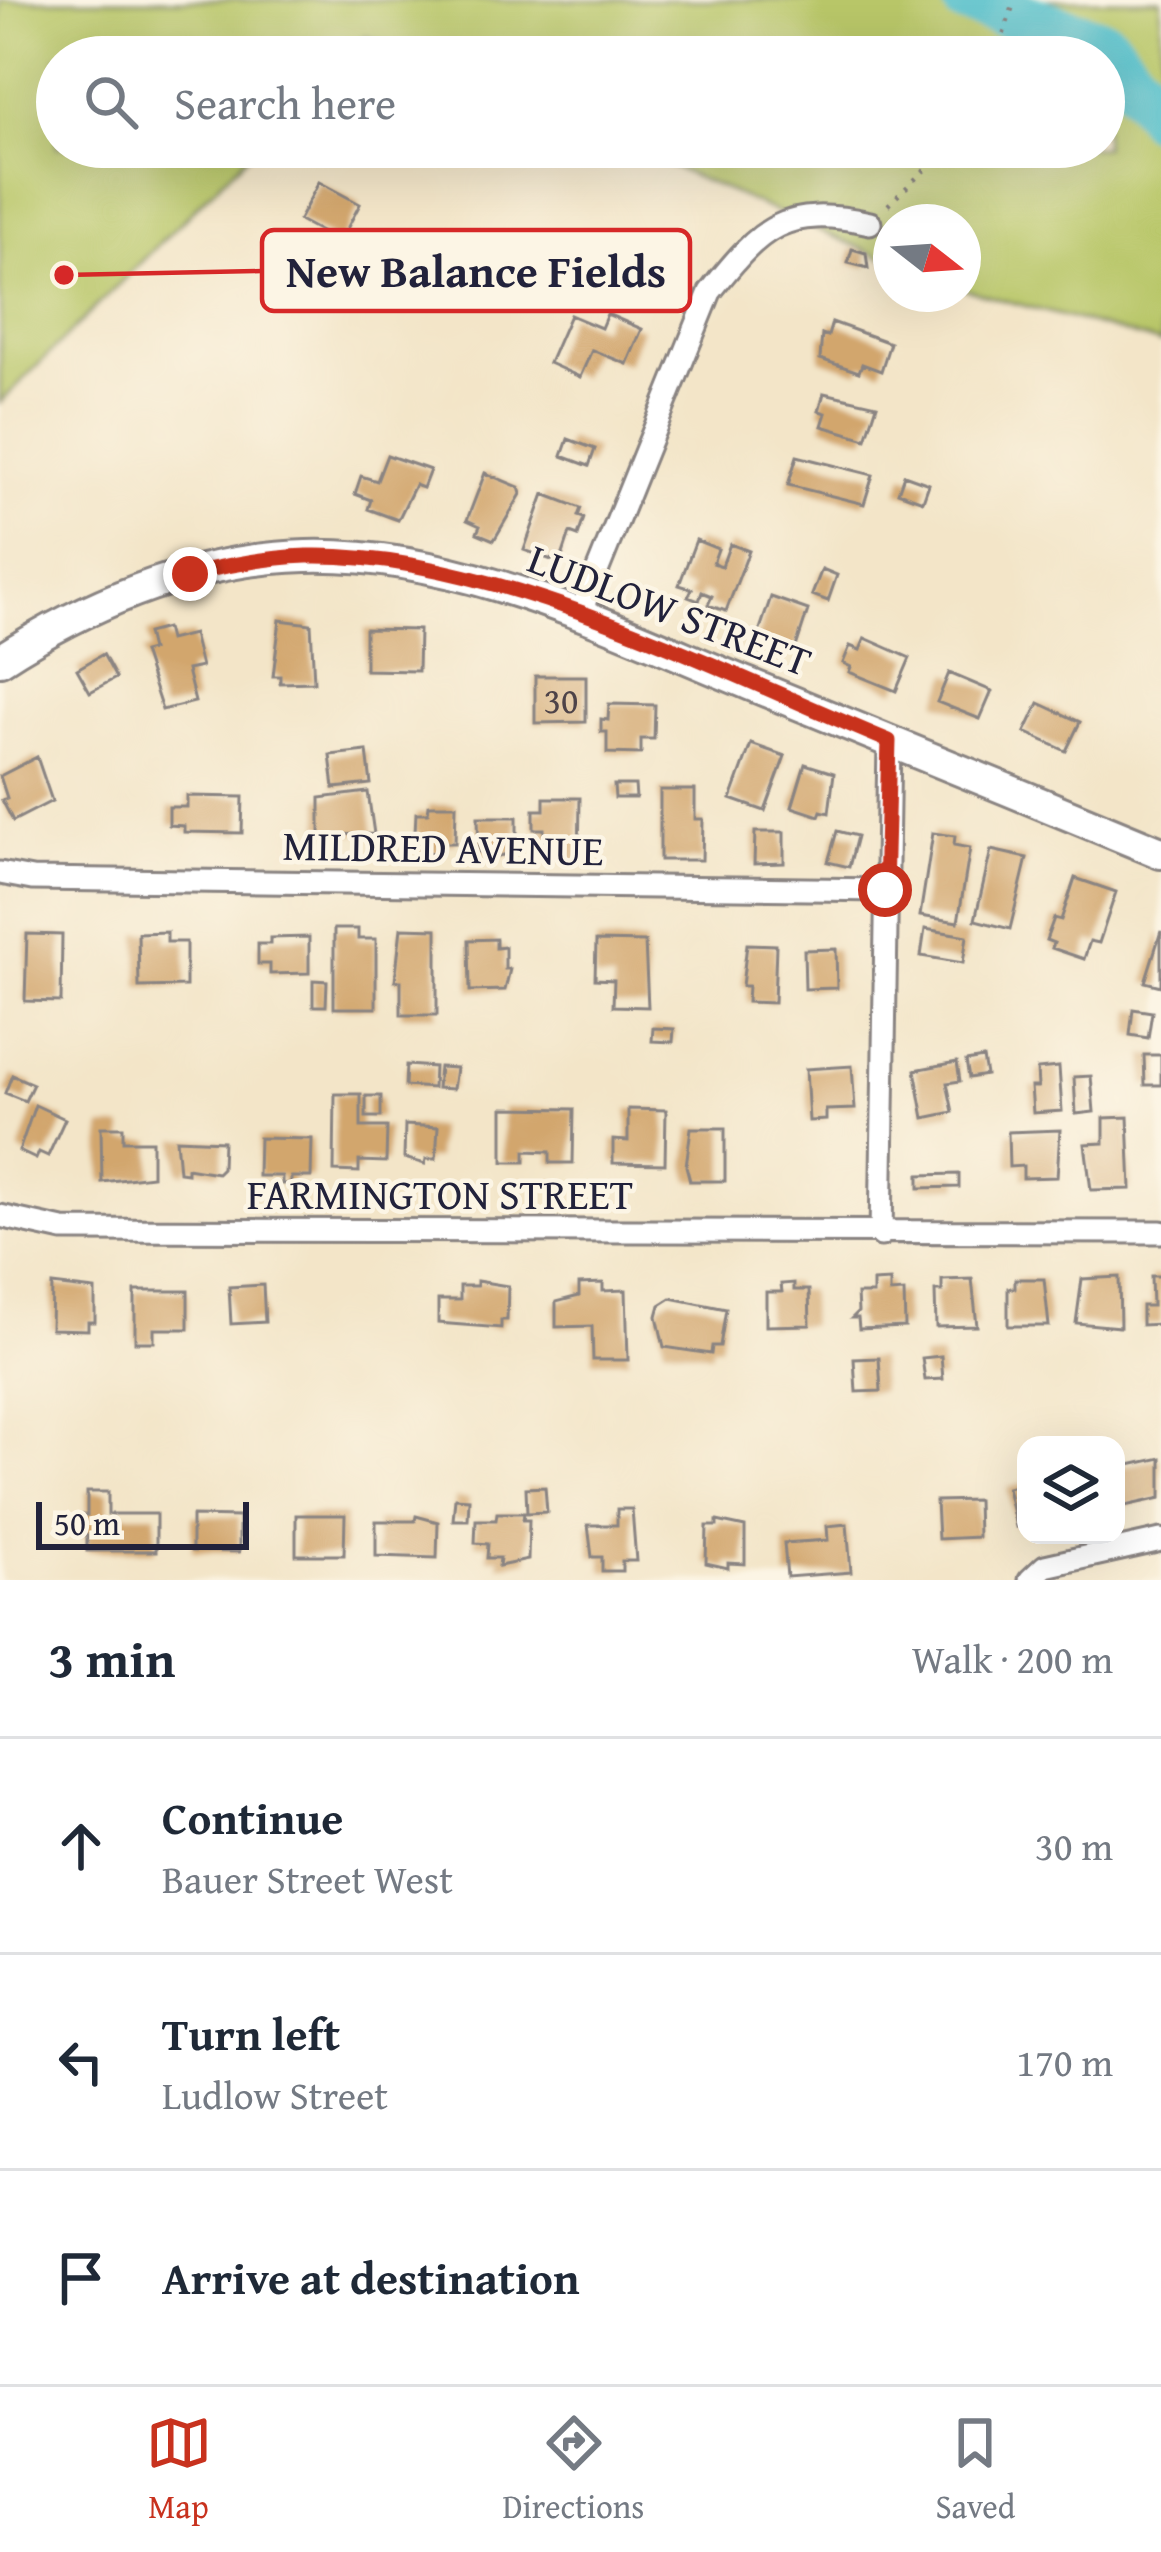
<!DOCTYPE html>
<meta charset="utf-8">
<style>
body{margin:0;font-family:"Gentium Book Plus",serif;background:#f2f2f3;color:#1f2937}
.controls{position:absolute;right:36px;bottom:36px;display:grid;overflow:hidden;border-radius:24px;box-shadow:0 12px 48px #0002}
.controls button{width:108px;height:108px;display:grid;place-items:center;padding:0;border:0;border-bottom:3px solid #e0e1e3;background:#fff;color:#1f2937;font:60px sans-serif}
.compass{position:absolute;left:873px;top:204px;width:108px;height:108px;border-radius:50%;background:#fff;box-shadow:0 12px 48px #0002;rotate:107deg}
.scale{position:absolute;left:36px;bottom:30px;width:213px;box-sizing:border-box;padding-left:12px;border:6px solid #22223b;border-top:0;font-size:33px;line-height:42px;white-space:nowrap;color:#22223b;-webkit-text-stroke:9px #fcf5e5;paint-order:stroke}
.stop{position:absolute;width:36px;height:36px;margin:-27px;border:9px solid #c8321e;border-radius:50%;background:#fff}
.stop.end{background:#c8321e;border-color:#fff;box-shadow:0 3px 12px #0008}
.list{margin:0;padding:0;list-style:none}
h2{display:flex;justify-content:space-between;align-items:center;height:156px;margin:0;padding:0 48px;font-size:51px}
h2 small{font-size:39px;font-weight:400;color:#747a83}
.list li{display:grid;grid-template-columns:78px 1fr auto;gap:36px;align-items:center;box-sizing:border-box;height:216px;padding:0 48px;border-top:3px solid #e0e1e3}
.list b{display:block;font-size:45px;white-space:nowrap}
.list p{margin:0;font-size:39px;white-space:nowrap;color:#747a83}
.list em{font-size:39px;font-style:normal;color:#747a83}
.icon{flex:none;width:66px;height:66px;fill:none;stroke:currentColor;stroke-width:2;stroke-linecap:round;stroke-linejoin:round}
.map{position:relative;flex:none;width:1161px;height:1580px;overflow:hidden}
.search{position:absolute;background:#fff;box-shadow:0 12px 48px #0002;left:36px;right:36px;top:36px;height:132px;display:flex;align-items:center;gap:30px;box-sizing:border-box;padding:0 42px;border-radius:66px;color:#747a83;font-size:45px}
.sheet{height:804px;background:#fff}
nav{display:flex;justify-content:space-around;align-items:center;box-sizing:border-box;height:168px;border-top:3px solid #e0e1e3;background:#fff;font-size:33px;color:#747a83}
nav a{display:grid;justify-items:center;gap:6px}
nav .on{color:#c8321e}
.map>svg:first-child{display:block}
.green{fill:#b8c668;stroke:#6d7452;stroke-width:3}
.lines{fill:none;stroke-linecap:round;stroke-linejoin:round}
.river{stroke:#52bfcb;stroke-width:51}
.building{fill:#d2a66d}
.street-casing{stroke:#8a8482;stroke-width:27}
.secondary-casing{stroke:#8a8482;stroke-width:36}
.path{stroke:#8a8482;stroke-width:4.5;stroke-dasharray:3 9;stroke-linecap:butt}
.street{stroke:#fff;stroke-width:21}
.secondary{stroke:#fff;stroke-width:30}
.route{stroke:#c8321e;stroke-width:15}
.labels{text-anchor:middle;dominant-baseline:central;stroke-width:9;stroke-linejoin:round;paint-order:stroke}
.number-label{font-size:36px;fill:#4e4348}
.street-label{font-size:42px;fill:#22223b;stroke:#fcf5e5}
.leader{fill:none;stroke:#d62828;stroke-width:4.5}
.callout-dot{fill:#d62828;stroke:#fcf5e5;stroke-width:4.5}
.callout{fill:#fcf5e5;stroke:#d62828;stroke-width:4.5}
.callout-label{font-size:45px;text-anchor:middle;font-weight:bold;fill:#22223b}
</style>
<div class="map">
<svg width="1161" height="1580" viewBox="0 0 1161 1580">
<rect width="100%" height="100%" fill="#fcf5e5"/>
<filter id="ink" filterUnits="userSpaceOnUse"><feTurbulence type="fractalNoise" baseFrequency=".00833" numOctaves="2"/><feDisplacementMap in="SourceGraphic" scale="24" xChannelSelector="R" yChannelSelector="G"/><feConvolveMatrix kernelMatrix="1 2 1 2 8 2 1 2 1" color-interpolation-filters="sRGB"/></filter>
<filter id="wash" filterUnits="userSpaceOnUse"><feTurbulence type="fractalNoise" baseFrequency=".004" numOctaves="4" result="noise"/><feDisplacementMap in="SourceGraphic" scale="48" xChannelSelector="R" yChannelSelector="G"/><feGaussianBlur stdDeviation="2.7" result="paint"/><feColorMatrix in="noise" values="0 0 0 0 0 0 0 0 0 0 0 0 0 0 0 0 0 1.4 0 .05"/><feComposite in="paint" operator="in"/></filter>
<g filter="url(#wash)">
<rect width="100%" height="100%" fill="#f3e5c8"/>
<path class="green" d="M0,0H1161V343L963,289V222H891V261L625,147H1104V57H415L366,36L345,57H57V147H256L0,403Z"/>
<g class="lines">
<path class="river" d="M967,0L1105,45L1161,116"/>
</g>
<g id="blocks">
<path class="building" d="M319,182L360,204L340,242L299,220Z
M852,249L866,253L868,268L848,263Z
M607,314L642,329L627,364L592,350L580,377L549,363L570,315L601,328Z
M832,322L890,343L881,371L862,364L859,372L820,359L822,334L828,336Z
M824,393L877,405L866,439L822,426L826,413L819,411Z
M568,439L595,449L589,466L562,456Z
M387,455L430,470L423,488L415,485L398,520L368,509L371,500L355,494L361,476L377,481Z
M797,456L873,475L864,504L788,485Z
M485,473L519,487L521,494L494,540L477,533L480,526L467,520Z
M904,475L929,484L923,501L898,492Z
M544,494L581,508L578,516L584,518L578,536L570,533L560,563L524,550Z
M696,540L718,549L713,563L722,566L730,544L749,551L726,611L708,605L712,596L702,592L699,601L688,597L692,589L679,585Z
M822,569L837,575L828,601L812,595Z
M771,597L808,610L794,653L756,641Z
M280,620L311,624L314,682L280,683V676H273Z
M166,628L169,640L193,634L201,667L187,670L195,702L162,710L143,652L151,650L147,633Z
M365,629L419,630L418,671L365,670Z
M865,638L910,658L896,691L849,672L851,667L843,663L850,646L860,650Z
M103,654L116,678L90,692L77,669Z
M949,673L992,691L980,719L937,702Z
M535,676H586V722L535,723Z
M1039,703L1080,722L1066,751L1025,732Z
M609,704L655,705L654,739H641V754L607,753V732H601V719L608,720Z
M751,744L785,756L765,811L731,799Z
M367,751L371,784L334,788L330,755Z
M37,757L52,801L13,821L2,800L7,798L0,776Z
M805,764L834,773L829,813L821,811L819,816L792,807Z
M614,785H635L636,798H615Z
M660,790H695V819H703L702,860H660Z
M368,792L374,834L320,835V798Z
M187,796L243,797L242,833L184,832V826L169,825V807H187Z
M544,798H580L579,861H559V851H544V829H534V810H544Z
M429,805H456L455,843H439V853L420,852L421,833H415L416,813H428Z
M478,817H517V852L490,858V852H479Z
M837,831L857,836L849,867L828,862Z
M755,832H784V863L754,864Z
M933,833L955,836L954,845L970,848L958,922L920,916Z
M991,850L1027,858L1010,929L975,920Z
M1075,878L1116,892L1099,943L1090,941L1084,959L1052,948L1054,943L1046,940L1054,918L1061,920Z
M401,928L437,929V1015H401V981H395Z
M334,929H358V939H376V1008H334Z
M925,929L967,936L963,963L921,956Z
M1161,931V986L1145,982Z
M167,932V942H186V986L139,987L138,933Z
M27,934L62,935L61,1002L25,1001Z
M309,937V973L270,974V964H258V944H270V938Z
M496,939V948L505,947V969H510L505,990L470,991L469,940Z
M596,941L645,942L648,1007L613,1006L614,980L595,979Z
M747,944L776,945L774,1003L747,1002L748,986H742Z
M836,949L837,988L805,989L804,950Z
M313,980L327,981L326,1006H313Z
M1133,1009L1152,1012L1148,1038L1130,1035Z
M653,1028L674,1029L673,1042L652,1041Z
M1144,1055H1161V1085H1145Z
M983,1058L986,1075L969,1078L966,1061Z
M957,1062L960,1081L947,1083L953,1112L924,1118L915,1070Z
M406,1065L434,1067L433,1088L405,1086Z
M852,1066L855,1109L826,1110V1120L809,1121L806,1069Z
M439,1067L456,1068L453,1089L437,1088Z
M1059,1067L1062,1111L1033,1113L1031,1087H1038L1037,1069Z
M12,1075L33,1084L25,1101L5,1093Z
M1091,1076L1094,1112L1076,1114L1074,1077Z
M335,1094H361V1127H387L386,1162L359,1161V1172L334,1171Z
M366,1096H381V1117H366Z
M35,1105L65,1119L48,1156L39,1152L36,1159L19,1151Z
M503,1108L574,1109L573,1163H550V1152L525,1151V1162H503Z
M628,1109L666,1110L665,1164L613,1163V1140L628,1141Z
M1128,1117L1131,1189L1091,1190L1085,1144L1104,1143V1118Z
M405,1125L438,1127L436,1159H426L425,1164L404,1158Z
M101,1127H123V1141H152V1176L102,1182Z
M691,1128H725V1181H690L686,1166Z
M1060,1130L1057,1177L1023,1178V1166L1009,1167L1008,1132Z
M259,1138L312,1139L311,1177H291V1184H282V1176H258Z
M176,1139L223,1141L222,1168L217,1173L187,1168V1173L179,1172Z
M959,1174V1187L919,1188V1175Z
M1151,1276H1161V1324L1142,1325V1306H1152Z
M1119,1277L1120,1327L1076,1323L1082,1279Z
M972,1279L977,1326L936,1327L935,1291H942V1280Z
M1015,1279H1044L1049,1326H1008V1288H1015Z
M477,1281L508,1286L507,1320H501V1328L438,1323V1300H460V1286H477Z
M890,1281V1293L904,1292L905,1327L859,1329L858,1318H852L858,1312L857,1294H873V1282Z
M603,1283V1291L626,1290L628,1360H593L592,1326L556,1327V1302L579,1296V1284Z
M794,1283V1290H809L810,1325L766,1326V1292H782L781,1284Z
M52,1285L95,1290V1322H88V1330L51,1329Z
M263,1285L265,1322L231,1324L229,1287Z
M135,1291H188V1329H154V1342H135Z
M671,1298L726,1309L720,1346H712L711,1354L664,1347L657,1316L660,1305Z
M941,1356L943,1379L925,1380L922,1358Z
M879,1358L881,1391L856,1392L854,1359Z
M1161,1458V1498L1116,1508V1468Z
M1026,1483V1524L1016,1527L1007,1488Z
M545,1487L547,1512L527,1513L526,1488Z
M87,1492H108V1514H156V1551H87V1535H78L77,1515H87Z
M455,1498L469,1499L468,1520H453Z
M977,1500L978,1537L938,1539L936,1501Z
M617,1509H632L636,1561H622V1571H602V1557H592L588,1525H617Z
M497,1513H524L523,1520H529L528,1560L499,1566L500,1558H487L488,1544L475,1543L476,1520H496Z
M296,1515H345L344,1555H296Z
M192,1516L239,1517V1552L192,1551Z
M416,1516L438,1522L437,1558L376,1556V1521H415Z
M717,1521L745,1527V1564L728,1563V1568L706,1563L707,1526H717Z
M847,1524L851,1572L787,1577L784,1543L828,1540L827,1526Z"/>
</g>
</g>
<g filter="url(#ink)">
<use href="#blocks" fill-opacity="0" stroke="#8a8482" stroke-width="3"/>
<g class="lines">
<g class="street-casing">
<path id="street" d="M579,616L710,292C762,226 785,205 870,223
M0,873L32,879L885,890
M0,1216L63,1230L1161,1232
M881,1235L889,741
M1030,1580L1045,1566L1161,1540"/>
</g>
<g class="secondary-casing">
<path id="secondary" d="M0,660C92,601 196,559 306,556C461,552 609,627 749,684C886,740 1024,796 1161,853"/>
</g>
<path class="path" d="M996,57L1015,0
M888,205L949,147"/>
<use href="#street" class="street"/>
<use href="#secondary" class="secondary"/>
</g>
</g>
<g class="lines" filter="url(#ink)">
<path class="route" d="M190,574C228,565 267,557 307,556C494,552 718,671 889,741L885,890"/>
</g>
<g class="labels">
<g class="number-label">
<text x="561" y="699">30</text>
</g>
<g class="street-label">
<text transform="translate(670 609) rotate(21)">LUDLOW STREET</text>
<text transform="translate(443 847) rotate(1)">MILDRED AVENUE</text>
<text x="440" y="1193">FARMINGTON STREET</text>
</g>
</g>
<path class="leader" d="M64 275L262 271"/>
<circle class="callout-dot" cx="64" cy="275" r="12"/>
<rect class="callout" x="262" y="230" width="428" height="81" rx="12"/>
<g class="callout-label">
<text x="476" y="287">New Balance Fields</text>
</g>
</svg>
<div class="controls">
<button><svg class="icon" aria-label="layers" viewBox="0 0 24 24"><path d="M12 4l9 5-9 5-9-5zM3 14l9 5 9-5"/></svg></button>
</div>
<svg class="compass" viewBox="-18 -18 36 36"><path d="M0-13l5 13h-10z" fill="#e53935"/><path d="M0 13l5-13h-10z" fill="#747a83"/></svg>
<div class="scale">50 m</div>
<div class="stop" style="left:885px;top:890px"></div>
<div class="stop end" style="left:190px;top:574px"></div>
<div class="search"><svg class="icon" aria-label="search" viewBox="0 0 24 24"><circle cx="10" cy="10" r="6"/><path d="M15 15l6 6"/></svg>Search here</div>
</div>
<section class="sheet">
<h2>3 min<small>Walk · 200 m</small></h2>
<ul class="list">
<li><svg class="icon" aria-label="ahead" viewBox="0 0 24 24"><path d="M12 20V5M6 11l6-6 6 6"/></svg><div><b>Continue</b><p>Bauer Street West</p></div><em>30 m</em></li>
<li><svg class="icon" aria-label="left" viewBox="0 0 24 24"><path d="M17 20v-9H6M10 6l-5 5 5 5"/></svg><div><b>Turn left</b><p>Ludlow Street</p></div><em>170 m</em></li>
<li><svg class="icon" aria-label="arrive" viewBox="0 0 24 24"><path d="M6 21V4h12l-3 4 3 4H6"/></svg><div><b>Arrive at destination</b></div></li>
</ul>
</section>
<nav>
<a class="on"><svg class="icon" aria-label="map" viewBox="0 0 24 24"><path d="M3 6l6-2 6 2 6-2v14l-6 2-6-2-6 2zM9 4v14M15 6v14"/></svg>Map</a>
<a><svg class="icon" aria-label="directions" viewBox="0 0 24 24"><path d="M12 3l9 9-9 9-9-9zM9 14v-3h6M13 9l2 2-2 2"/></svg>Directions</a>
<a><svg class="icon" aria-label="saved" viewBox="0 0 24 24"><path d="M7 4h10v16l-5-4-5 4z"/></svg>Saved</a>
</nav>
